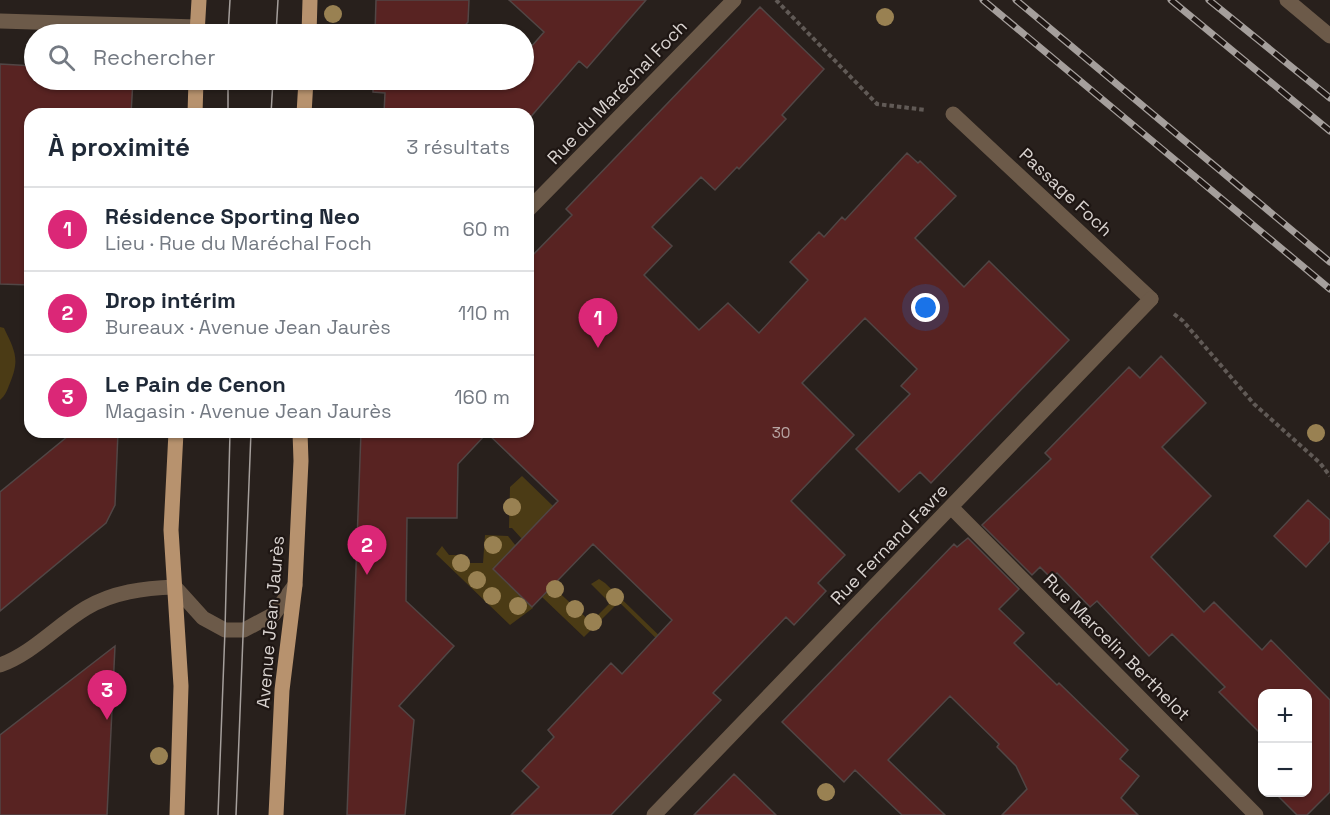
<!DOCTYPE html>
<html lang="fr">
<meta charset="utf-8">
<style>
body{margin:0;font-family:"Space Grotesk",sans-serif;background:#f2f2f3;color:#1f2937}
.controls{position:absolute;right:18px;bottom:18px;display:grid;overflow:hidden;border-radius:12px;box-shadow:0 2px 4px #0004}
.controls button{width:54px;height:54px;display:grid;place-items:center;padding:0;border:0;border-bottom:2px solid #e0e1e3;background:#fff;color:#1f2937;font:30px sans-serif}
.you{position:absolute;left:926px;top:308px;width:21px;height:21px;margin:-15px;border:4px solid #fff;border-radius:50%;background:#1a73e8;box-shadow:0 0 0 9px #1a73e833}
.badge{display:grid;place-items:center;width:39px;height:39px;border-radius:50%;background:#db2777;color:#fff;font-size:20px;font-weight:700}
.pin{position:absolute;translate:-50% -50px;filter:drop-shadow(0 2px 3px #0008)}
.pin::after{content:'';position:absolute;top:32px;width:21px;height:18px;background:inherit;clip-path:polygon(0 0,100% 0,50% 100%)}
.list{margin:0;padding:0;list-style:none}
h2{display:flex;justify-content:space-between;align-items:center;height:78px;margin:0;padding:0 24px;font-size:26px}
h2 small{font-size:20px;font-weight:400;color:#747a83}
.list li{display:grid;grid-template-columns:39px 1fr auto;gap:18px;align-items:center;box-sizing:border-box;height:84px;padding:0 24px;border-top:2px solid #e0e1e3}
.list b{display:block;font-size:22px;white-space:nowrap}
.list p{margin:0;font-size:20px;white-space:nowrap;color:#747a83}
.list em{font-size:20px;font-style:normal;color:#747a83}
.icon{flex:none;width:33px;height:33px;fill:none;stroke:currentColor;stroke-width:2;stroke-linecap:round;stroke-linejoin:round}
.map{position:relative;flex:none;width:1330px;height:815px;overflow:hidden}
.search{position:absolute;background:#fff;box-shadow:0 2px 4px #0004;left:24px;top:24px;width:510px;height:66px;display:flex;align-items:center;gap:15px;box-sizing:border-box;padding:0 21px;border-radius:33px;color:#747a83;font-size:22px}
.panel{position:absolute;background:#fff;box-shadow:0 2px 4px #0004;left:24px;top:108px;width:510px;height:330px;border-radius:18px}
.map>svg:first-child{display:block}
.green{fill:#4b3b15}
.building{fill:#582322;stroke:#514645;stroke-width:1.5}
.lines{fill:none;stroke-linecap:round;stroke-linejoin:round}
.path{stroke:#615a56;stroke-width:4;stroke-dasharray:4.5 3;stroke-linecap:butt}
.lane{stroke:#6c5a49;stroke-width:15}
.street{stroke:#6c5a49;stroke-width:15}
.primary{stroke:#b7926e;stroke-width:15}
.tram{stroke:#a59f9c;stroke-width:1.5}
.rail-casing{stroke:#a59f9c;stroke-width:7}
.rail{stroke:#1e1613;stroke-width:4.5;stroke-dasharray:14;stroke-linecap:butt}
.tree{fill:#998152}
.labels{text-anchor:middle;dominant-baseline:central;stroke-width:4.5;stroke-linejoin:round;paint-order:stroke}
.number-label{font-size:15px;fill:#b8a6a4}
.street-label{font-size:18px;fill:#d8d2cf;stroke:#1e1613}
</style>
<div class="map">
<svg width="1330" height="815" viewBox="0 0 1330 815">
<rect width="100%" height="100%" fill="#28201c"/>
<path class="green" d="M0,327L4,328C15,351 20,359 10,383C7,390 6,395 0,400Z
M522,476L553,506L522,539L512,528H509L510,487Z
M485,535L508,536L516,546L493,569L533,608L510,625L436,554L442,546L449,555H464L465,563H483Z
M599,579L605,583L671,647L668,650L619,602L584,637L542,597L553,587L591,622L610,603L591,584Z"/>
<path class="building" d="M376,0H469L468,22L457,34H375Z
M509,0H646L587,68L579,61L528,120V114H384L385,93L373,92V80H524V55L544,32Z
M760,7L824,69L782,115L786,119L739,169L737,167L715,190L701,177L652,227L672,246L644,275L699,330L728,303L759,333L808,280L790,262L819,232L824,237L842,217L845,220L907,153L918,163L920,161L956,196L915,238L964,287L989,261L1069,340L931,483L920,472L899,492L856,449L910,394L901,386L917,369L865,318L802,383L854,435L791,501L845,555L818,583L826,591L794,625L786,617L713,693L721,700L611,815H511L539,787L522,771L554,737L548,730L611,663L622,674L672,620L593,544L532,607L493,569L558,501L487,433L458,464L457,518H407L406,601L454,646L399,706L414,720L405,815H347L361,432H528V260L572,215L566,209Z
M0,64L34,66V80H133L131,114H30V285L0,284Z
M1161,356L1206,403L1162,447L1211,496L1151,557L1204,612L1214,602L1262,650L1271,640L1330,700V792L1307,815H1297L1274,792H1308V693H1263V736L1219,692L1225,687L1172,634L1149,656L1097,601L1090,607L1057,573L1051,578L1040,567L1032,575L982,525L1051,459L1045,453L1129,367L1140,378Z
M73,432H118L115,505L106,523L0,611V492Z
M1308,500L1330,520V541L1306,567L1274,536Z
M968,538L1019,589L999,609L1024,633L1014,643L1057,685L1059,683L1128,750L1120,759L1139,776L1121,798L1138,815H1002L1027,789L1016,766L997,747L999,744L950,696L888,760L945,815H902L855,770L844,782L782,722L954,544L957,547Z
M115,646L107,815H0V735Z
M734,774L776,815H694Z"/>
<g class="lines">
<path class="path" d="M776,0L877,104L926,110
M1174,314L1183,321L1254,404L1320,463L1330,476"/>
<path class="lane" d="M953,114L1151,299"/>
<path class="street" d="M1287,0L1330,36
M0,21L197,27
M528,210L734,0
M951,507L1256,815
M0,665C33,653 56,626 86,608C113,592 144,588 175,587L203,618L225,630H244L274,614L295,585
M654,815L1151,299"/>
<path class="primary" d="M197,34L199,0
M309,34L310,0
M195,114L196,80
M304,114L306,80
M176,432L171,530L181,686L177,815
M276,815L282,690L295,585L301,461L300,432"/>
<path class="tram" d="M228,34L230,0
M276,34L278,0
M228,80V114
M271,114L273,80
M218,815L225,630L230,432
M236,815L251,432"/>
<g class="rail-casing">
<path id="rail" d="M983,0L1330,289
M1016,0L1330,262
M1171,0L1330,131
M1209,0L1330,98"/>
</g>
<use href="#rail" class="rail"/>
</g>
<g class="tree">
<circle cx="333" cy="14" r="9"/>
<circle cx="885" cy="17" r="9"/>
<circle cx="1316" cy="433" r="9"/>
<circle cx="512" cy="507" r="9"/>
<circle cx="493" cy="545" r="9"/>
<circle cx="461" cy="563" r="9"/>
<circle cx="477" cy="580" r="9"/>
<circle cx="555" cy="589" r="9"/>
<circle cx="492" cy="596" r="9"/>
<circle cx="615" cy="597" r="9"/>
<circle cx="518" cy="606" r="9"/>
<circle cx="575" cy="609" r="9"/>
<circle cx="593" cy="622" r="9"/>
<circle cx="159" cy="756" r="9"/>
<circle cx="826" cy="792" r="9"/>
</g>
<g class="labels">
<g class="number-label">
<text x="781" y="432">30</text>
</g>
<g class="street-label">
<text transform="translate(617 92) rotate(-46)">Rue du Maréchal Foch</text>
<text transform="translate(1066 192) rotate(43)">Passage Foch</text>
<text transform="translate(889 544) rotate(-46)">Rue Fernand Favre</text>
<text transform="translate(270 622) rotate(-85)">Avenue Jean Jaurès</text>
<text transform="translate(1117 647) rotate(45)">Rue Marcelin Berthelot</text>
</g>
</g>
</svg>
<div class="controls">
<button>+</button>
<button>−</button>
</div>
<div class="you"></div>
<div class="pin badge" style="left:598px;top:348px">1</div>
<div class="pin badge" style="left:367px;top:575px">2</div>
<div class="pin badge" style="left:107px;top:720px">3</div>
<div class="search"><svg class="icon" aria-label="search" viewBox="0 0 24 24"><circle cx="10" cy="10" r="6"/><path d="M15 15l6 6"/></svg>Rechercher</div>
<section class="panel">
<h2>À proximité<small>3 résultats</small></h2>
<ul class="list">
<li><span class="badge">1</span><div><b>Résidence Sporting Neo</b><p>Lieu · Rue du Maréchal Foch</p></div><em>60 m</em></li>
<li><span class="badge">2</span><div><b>Drop intérim</b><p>Bureaux · Avenue Jean Jaurès</p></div><em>110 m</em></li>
<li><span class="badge">3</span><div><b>Le Pain de Cenon</b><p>Magasin · Avenue Jean Jaurès</p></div><em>160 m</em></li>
</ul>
</section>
</div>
